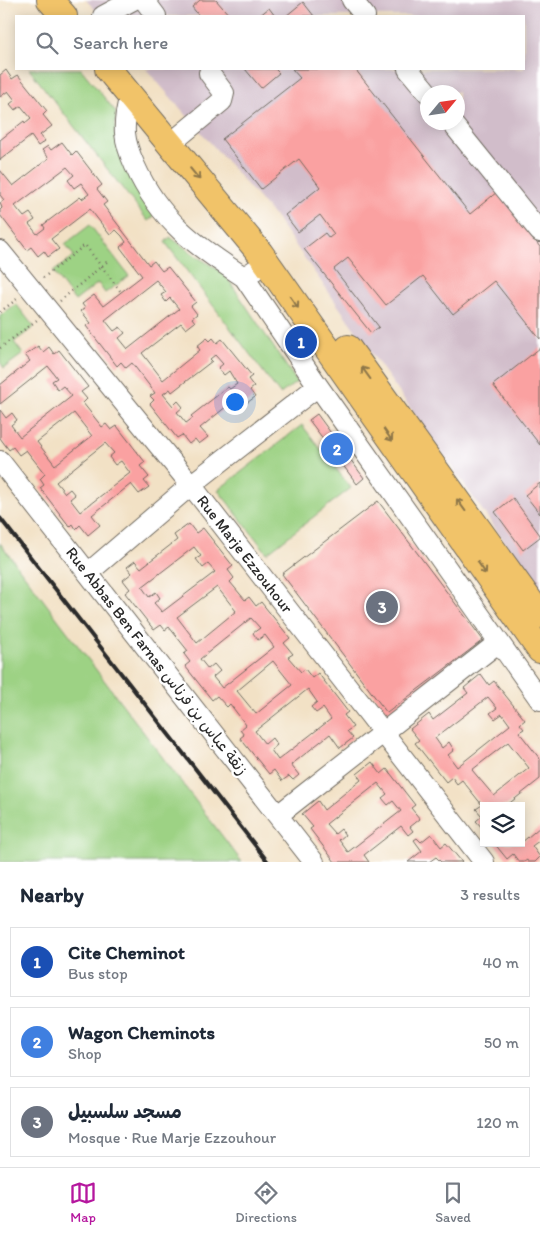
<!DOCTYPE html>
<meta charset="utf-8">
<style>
body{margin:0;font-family:Itim,"Playpen Sans Arabic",sans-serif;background:#f2f2f3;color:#1f2937}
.controls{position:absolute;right:15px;bottom:15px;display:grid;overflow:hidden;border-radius:0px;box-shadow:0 2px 12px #0003}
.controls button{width:45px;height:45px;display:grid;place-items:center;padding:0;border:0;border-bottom:1px solid #e0e1e3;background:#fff;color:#1f2937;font:25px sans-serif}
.compass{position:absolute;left:420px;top:85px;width:45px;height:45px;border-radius:50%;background:#fff;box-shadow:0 2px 12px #0003;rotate:61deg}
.you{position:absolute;left:234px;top:401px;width:18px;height:18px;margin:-12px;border:4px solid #fff;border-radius:50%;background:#1a73e8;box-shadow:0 0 0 8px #1a73e833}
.badge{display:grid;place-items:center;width:32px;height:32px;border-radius:50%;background:#b5179e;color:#fff;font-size:16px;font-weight:700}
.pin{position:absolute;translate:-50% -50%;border:2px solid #fff;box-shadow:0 1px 5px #0006}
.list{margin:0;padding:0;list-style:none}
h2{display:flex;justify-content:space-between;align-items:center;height:65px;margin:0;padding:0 20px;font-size:21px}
h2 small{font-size:16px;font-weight:400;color:#747a83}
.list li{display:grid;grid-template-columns:32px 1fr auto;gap:15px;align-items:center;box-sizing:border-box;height:70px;margin:0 10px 10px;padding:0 10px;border:1px solid #e0e1e3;border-radius:0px}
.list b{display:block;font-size:19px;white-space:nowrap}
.list p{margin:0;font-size:16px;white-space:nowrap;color:#747a83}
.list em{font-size:16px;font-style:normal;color:#747a83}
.icon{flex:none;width:28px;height:28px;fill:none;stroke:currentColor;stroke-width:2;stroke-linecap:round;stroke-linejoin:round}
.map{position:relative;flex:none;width:540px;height:862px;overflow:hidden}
.search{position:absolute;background:#fff;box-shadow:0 2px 12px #0003;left:15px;right:15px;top:15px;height:55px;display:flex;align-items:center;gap:12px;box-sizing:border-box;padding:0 18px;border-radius:0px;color:#747a83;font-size:19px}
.sheet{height:305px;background:#fff}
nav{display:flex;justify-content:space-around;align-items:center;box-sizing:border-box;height:70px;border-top:1px solid #e0e1e3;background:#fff;font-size:14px;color:#747a83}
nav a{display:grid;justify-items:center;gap:2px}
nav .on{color:#b5179e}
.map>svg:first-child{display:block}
.industrial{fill:#d1bdca;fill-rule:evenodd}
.green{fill:#9dd284;stroke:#647e58}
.building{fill:#faa1a1;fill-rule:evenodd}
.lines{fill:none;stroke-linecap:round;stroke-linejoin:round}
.minor-casing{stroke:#716b61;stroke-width:22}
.major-casing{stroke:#716b61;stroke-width:28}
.path{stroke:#716b61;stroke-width:2.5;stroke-dasharray:1 4;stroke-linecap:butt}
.minor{stroke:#fff;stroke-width:20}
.major{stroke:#f1c369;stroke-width:26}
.rail{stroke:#2b2b2b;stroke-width:4}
.oneway{stroke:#8e774a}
.labels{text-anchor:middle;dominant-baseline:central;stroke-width:4.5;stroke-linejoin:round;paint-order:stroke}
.street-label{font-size:16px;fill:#2b2b2b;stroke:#fff}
</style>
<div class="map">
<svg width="540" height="862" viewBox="0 0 540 862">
<rect width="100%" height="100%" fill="#fff"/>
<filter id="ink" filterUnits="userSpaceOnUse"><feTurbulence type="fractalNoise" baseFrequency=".02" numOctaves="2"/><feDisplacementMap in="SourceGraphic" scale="10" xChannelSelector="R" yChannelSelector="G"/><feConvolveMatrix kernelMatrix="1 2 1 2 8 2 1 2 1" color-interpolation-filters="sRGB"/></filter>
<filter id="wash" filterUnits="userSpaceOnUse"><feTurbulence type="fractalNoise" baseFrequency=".0096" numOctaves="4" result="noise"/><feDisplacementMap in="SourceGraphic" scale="20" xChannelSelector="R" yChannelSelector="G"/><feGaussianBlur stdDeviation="1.12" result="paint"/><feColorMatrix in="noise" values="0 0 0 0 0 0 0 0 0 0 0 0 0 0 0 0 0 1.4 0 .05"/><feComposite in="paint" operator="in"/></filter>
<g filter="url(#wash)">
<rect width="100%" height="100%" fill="#f2e1c5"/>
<path class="industrial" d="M86,0H540V592L277,219L146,69H524V16H101ZM428,92H458V122H428Z"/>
<path class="green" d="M29,69H81L116,112L115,135L134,180L154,216L148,221Z
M90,225L129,276L105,293L98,283L75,301L53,272L74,256L65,244Z
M170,237L199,258L224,273L297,382L280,394L165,242Z
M16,304L34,327L14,342L23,354L4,368L0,362V316Z
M302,425L351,488L267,553L218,490Z
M0,543L242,862H0Z"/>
<g id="blocks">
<path class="building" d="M200,0H216L230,16H199L192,7Z
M303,2L314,16H286Z
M269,8L275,16H259Z
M245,69H275L279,73L261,88Z
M292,69H355L470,214L497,192L540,247V339L494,281L453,314L423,276L386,305L348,258L334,269L379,327L371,333L304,249L325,233L329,238L334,234L320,215L298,232L285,215L320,187L299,159L261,189L222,139L300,78Z
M6,70L12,79L18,75L47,111L43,115L52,126L40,135L45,141L38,146L31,136L0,160V140L24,121L25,123L31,118L21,106L15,110L10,104L15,100L8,91L0,97V75Z
M62,142L72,155L76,151L102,185L97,189L107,202L103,205L149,265L154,261L162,271L168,267L196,302L191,306L197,314L192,318L195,322L186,329L181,323L142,353L163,380L200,350L197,346L207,338L210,341L213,338L217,343L222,339L252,376L248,379L254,387L250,390L255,397L244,405L238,397L200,428L208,437L199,444L195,439L189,444L182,435L177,438L150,404L154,400L150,396L155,393L132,363L126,368L121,362L117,366L86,326L91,323L81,311L85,308L82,304L94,295L103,306L142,276L120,247L126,242L122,236L116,230L110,235L90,209L51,239L59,249L48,257L44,251L38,256L31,247L27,250L0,215V210L2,208L0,203L4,200L0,195V170L13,186L49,158L42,150L48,146L51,150ZM67,167L74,175L68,180L74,188L81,183L89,194L82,199L80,197L43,225L45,228L37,234L29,224L35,220L30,213L24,217L15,206ZM156,280L166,292L161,295L166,302L170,298L179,309L128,349L119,338L125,333L120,327L114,331L105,320ZM215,355L223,364L218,368L224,375L229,371L237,384L230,389L228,387L191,416L193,418L186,423L177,412L183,407L178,401L173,406L163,394L170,389L172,392L212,361L210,359Z
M38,346L43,352L49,347L54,354L59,350L88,387L81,392L87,399L83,403L102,427L106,424L111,430L117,426L145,462L140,466L149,477L144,481L149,487L139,494L131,484L92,515L100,525L88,535L80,525L76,529L73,524L70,527L40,488L44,485L40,479L45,474L26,450L19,455L13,447L9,450L0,438V410L6,418L12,413L17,420L11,425L20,437L72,396L63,386L58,390L52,381L57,378L48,366L0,404V385L30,361L25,355ZM74,413L92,436L55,465L37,442ZM105,443L114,453L109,457L115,465L121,461L130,473L80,512L70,499L75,495L70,489L65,493L56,482Z
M540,348V445L493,385Z
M317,414L364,478L357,484L309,420Z
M540,483V514L525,495Z
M513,498L540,535V537L523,550L495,512Z
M378,501L483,640L387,713L282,574Z
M189,524L196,533L203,528L233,566L228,570L234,578L230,582L245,600L249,597L256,606L261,602L290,638L284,643L293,654L288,657L301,672L305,669L312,678L318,673L348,712L344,715L353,727L347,731L353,738L340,748L330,734L291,765L299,775L293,780L289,776L282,781L274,770L269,774L240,738L244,735L240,730L246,725L230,704L227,707L217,696L212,700L185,666L190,662L184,654L188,651L169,627L165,630L161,625L154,630L125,593L130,589L123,580L132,573L127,567L135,561L141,568L177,540L174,535ZM194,547L201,556L196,559L203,568L208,564L215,572L162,612L154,603L160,598L156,592L149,597L142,587ZM217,587L236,611L197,643L177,617ZM251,618L260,628L253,633L258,640L265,635L274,647L222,688L213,677L220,671L214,664L208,669L200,659ZM273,661L292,685L256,714L237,691ZM308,689L317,702L311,707L316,713L323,708L331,719L278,760L271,750L277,745L272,738L265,744L255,731Z
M481,674L489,685L494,681L525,720L520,724L524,729L519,732L540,759V779L506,806H484V830L476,821L482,816L476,809L482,805L462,780L457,784L452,777L446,782L415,743L419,740L410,729L429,714L433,720L468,693L464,688ZM488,697L497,708L490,713L495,719L502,714L510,725L457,767L448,755L454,750L449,742L442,748L435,738ZM508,742L529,768L494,796L472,770Z
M372,762L381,774L387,769L415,805L411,808L420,819L410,827L413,831L408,835L401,826L364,855L369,862H335L310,829L313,827L302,814L318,801L324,810L361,780L357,774ZM378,783L387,794L382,798L388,805L393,801L401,811L348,852L339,840L345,835L341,829L335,834L326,824Z
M540,827V840L532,846L540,857L535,862H528L527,860L524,862H519L513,854L507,859L494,843H521Z
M431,834L441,847L446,843L462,862H441L436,857L429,862H408L422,851L414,840L417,838L421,842Z"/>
</g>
</g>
<g filter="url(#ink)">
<use href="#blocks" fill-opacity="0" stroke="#716b61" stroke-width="1"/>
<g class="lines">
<g class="minor-casing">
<path id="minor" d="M144,0L156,16
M352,0L365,16
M103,16L133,0
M408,69L428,93
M130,94C127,107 124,119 125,133C126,144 130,155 135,166C159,220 196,246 244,277L255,270
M451,122L540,232
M170,144L222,101L224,93L209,73
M0,251L191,485L484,862
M244,277L318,386L540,700
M0,461L314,862
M88,573L191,485L318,386
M278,815L499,642"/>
</g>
<g class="major-casing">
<path id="major" d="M50,0L64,16
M108,69L260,253L540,650
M348,348L540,615"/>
</g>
<path class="path" d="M43,278L85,245L121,292
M60,301L109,260
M0,312L17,299
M0,348L37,320"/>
<use href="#minor" class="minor"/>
<use href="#major" class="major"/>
<path class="rail" d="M0,518L268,862"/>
</g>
<defs><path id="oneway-shaft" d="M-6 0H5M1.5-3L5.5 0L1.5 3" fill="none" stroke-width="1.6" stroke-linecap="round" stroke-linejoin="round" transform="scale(1.25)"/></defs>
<g class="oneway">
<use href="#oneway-shaft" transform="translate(195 174) rotate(50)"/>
<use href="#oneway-shaft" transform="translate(294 302) rotate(55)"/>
<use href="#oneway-shaft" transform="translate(366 373) rotate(-126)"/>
<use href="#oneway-shaft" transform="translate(388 435) rotate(55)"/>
<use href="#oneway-shaft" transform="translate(461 505) rotate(-126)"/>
<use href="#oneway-shaft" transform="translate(482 568) rotate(55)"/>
</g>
</g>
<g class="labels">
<g class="street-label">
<text transform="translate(245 554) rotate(52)">Rue Marje Ezzouhour</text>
<text transform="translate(157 661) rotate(52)">Rue Abbas Ben Farnas زنقة عباس بن فرناس</text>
</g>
</g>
</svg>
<div class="controls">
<button><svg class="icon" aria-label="layers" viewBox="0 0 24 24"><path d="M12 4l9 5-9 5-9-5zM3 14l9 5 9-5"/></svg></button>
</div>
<svg class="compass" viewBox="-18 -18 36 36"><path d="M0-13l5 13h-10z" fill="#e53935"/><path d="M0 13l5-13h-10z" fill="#747a83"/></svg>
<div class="you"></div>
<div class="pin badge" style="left:301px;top:342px;background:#1a4fb4">1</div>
<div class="pin badge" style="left:337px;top:449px;background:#3f7fe0">2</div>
<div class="pin badge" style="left:382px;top:607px;background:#6b7280">3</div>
<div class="search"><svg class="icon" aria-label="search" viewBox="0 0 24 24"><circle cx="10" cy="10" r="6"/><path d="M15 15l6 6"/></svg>Search here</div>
</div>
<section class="sheet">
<h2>Nearby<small>3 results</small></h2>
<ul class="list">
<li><span class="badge" style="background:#1a4fb4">1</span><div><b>Cite Cheminot</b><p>Bus stop</p></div><em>40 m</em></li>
<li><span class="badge" style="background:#3f7fe0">2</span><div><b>Wagon Cheminots</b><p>Shop</p></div><em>50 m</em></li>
<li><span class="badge" style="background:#6b7280">3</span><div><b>مسجد سلسبيل</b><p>Mosque · Rue Marje Ezzouhour</p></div><em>120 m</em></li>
</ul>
</section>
<nav>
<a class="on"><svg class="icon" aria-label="map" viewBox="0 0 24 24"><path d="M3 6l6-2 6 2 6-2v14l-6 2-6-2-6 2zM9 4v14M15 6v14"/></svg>Map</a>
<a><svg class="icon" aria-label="directions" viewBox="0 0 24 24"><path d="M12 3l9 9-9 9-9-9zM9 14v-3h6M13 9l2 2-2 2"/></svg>Directions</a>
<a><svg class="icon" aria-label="saved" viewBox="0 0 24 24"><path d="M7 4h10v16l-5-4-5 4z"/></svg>Saved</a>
</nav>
